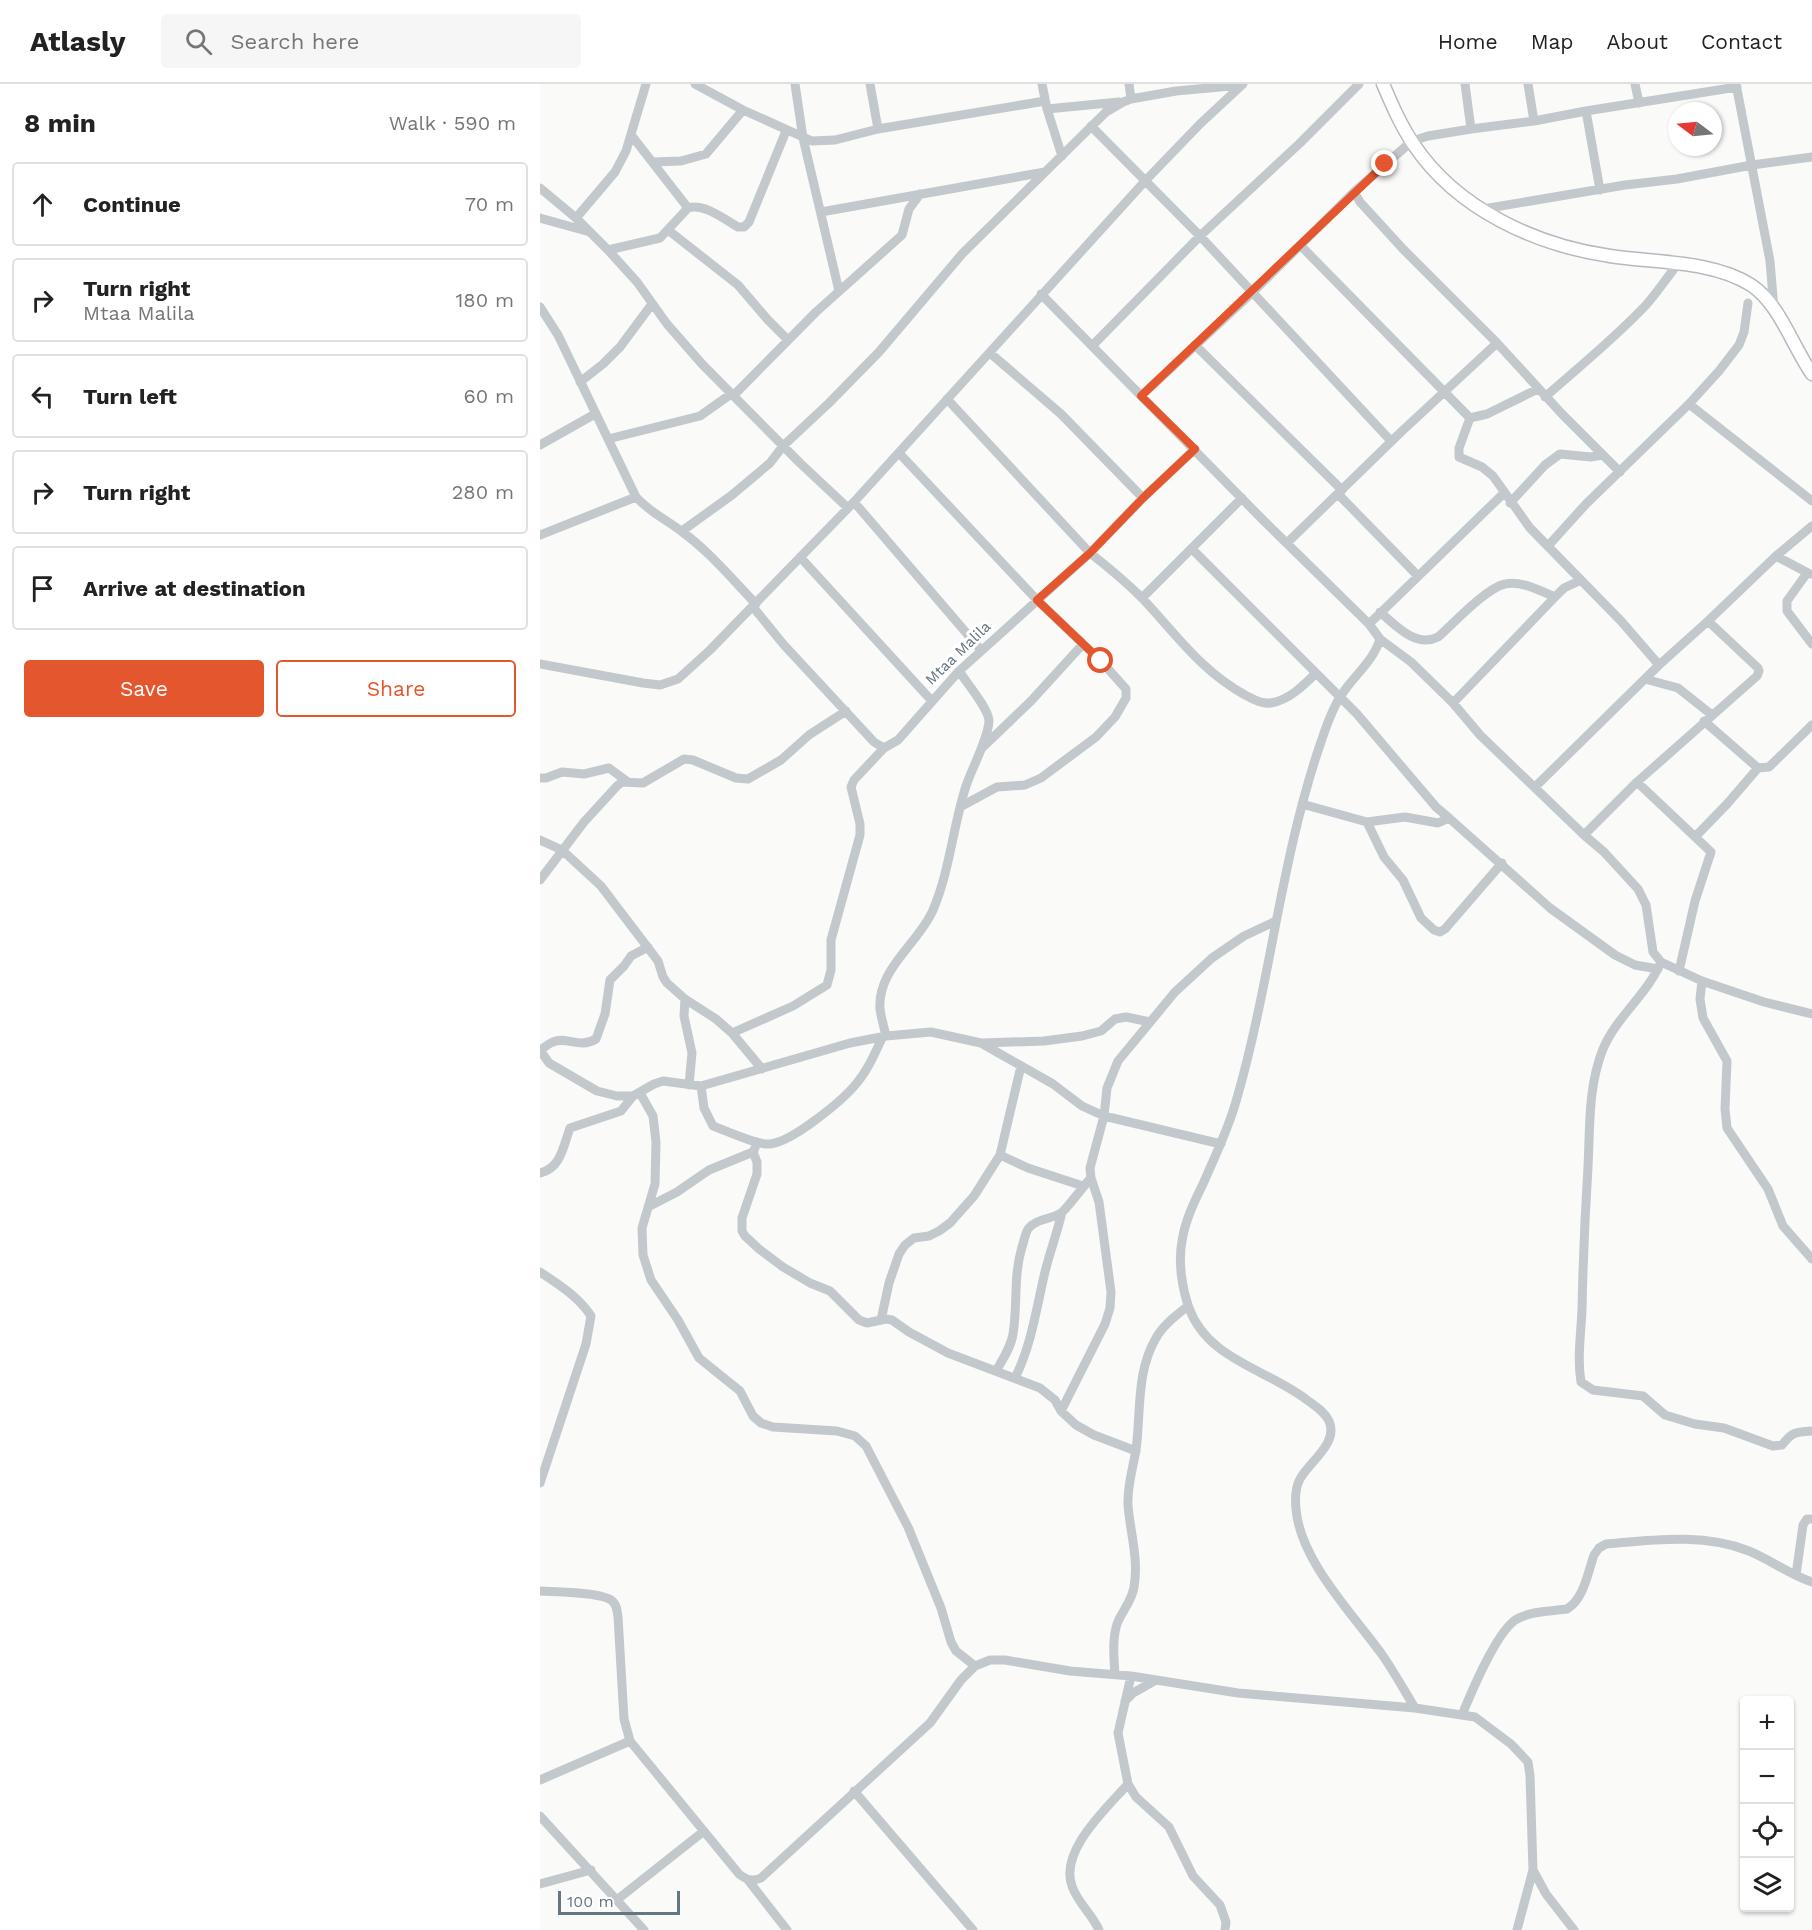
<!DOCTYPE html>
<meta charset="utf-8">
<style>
body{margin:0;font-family:"Work Sans",sans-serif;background:#f6f6f6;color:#222}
.controls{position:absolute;right:18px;bottom:18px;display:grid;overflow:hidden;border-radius:6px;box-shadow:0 2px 4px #0004}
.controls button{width:54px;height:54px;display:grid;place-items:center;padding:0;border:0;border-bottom:2px solid #e0e0e0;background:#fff;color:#222;font:30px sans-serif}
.compass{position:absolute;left:1128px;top:18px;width:54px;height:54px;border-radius:50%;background:#fff;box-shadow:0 2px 4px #0004;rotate:286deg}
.scale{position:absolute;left:18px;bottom:15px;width:122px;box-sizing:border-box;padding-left:6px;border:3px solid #657683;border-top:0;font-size:16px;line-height:21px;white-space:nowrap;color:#657683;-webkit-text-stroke:4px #fff;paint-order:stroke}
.stop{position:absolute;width:18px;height:18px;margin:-14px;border:4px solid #e4572e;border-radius:50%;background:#fff}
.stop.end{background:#e4572e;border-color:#fff;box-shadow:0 2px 6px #0008}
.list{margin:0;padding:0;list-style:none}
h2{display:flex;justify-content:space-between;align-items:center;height:78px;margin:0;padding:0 24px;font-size:26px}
h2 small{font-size:20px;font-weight:400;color:#767676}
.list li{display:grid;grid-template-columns:39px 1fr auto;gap:18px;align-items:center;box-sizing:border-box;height:84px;margin:0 12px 12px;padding:0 12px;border:2px solid #e0e0e0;border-radius:6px}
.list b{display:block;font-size:22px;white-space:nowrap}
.list p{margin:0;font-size:20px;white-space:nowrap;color:#767676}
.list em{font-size:20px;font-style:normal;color:#767676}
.actions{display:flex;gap:12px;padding:18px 24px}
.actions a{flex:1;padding:14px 0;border:2px solid #e4572e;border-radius:6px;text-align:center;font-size:21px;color:#e4572e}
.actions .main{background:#e4572e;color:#fff}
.icon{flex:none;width:33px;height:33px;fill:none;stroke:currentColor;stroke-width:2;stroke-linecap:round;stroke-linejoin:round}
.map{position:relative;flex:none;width:1272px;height:1846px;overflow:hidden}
header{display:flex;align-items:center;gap:36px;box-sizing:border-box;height:84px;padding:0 30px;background:#fff;border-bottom:2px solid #e0e0e0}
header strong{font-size:28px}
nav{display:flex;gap:33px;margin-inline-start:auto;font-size:21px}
.search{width:420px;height:54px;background:#f6f6f6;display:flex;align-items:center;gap:15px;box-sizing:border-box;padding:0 21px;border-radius:6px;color:#767676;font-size:22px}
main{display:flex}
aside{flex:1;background:#fff}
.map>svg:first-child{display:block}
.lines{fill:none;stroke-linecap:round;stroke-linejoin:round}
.major-casing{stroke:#b5babe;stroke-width:15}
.minor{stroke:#c3c8cc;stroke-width:9}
.major{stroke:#fff;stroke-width:12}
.route{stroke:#e4572e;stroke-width:8}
.labels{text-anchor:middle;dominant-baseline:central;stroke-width:6;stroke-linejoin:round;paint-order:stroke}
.street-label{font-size:15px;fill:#657683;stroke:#fff}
</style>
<header>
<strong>Atlasly</strong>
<div class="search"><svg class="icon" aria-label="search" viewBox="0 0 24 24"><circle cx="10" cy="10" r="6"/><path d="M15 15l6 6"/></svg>Search here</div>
<nav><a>Home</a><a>Map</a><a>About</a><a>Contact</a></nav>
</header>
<main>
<aside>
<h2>8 min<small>Walk · 590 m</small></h2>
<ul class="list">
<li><svg class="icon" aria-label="ahead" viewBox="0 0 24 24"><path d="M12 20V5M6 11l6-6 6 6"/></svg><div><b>Continue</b></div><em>70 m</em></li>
<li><svg class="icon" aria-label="right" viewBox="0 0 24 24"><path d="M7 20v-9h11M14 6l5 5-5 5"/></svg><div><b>Turn right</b><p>Mtaa Malila</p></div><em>180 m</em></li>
<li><svg class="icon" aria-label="left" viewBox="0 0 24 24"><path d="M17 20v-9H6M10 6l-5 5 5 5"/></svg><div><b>Turn left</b></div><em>60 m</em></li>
<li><svg class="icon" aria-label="right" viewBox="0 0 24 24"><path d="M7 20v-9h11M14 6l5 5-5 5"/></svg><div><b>Turn right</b></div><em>280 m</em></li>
<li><svg class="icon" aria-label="arrive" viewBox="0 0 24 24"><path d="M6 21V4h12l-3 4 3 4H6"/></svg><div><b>Arrive at destination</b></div></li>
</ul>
<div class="actions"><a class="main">Save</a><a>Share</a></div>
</aside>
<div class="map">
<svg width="1272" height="1846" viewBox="0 0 1272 1846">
<rect width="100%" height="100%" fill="#fafaf8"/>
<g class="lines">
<g class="major-casing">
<path id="major" d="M843,0C852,21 861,42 874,61C917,125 995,161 1070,172C1114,179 1172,176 1211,201C1239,219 1253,263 1272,290"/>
</g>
<path class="minor" d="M155,0L203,26L272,57L295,56L338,45L505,17
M255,0L263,54L299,207
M330,0L338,45
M502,0L507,25L522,72
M589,0L591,15
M925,0L931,45
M988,0L994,37
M1095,0L1099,19
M1196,0L1230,177L1234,225
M507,25L579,18
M1046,27L1060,106
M551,42L660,152L851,357
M92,52L148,124
M113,78L141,77L166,70L203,26
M0,104L36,134L68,166L97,198L127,240L162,280L260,379L308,424
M814,108L820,118L863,165L957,259L1022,330L1080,388
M943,125L1085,101L1137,95L1212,81L1272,73
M281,128L505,88
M0,134L50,148
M36,134L75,88L86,67L106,0
M128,146L198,201L228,236L248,256
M760,161L930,334L947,330L998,305
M68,166L120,154L148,124C164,119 184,135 198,143H204L209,138L246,47
M501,210L722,435L829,540L840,555C834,576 814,592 802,610C793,623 787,640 782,655C741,772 731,896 697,1014C689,1044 675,1072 663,1100C654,1118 645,1137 642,1157C638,1178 642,1204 649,1224C668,1276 727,1285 767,1316C775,1322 785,1328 789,1337C799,1359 769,1378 760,1395C755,1404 755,1415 756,1425C760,1477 814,1531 843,1572C854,1588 864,1606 875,1624
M0,223L18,251L96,413C112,430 124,434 141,447C169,467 192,495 216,520
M655,261L802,406
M552,262L660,152L759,60L819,0
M450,269L521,330L603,414
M40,298L63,280L80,263L112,220
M193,312L276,228L362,151L369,125L380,110
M601,312L713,208L814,108L872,57L888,52L931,45L994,37L1046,27L1197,3
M1005,313C1039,283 1075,254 1106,221C1117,209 1127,193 1138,180
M407,315L550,469C568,483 586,498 602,514C635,549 661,587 705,611C713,615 721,620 731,619C749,616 763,602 776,589
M1149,320L1272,417
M930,334L919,364V373L942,383L953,392L990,444L1081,537L1119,581
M68,355L160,332L191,310
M0,361L55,330
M359,369L497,516L561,577L586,605V614L575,633L556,653L501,694L485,701L457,703L420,723
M798,410L878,492
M314,418L441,566
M970,419L1005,381L1020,370L1051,373L1062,371
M142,447L192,411L230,379L243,362L289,319L339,268L422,170L566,28L583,18L591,15L636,7L702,1
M0,451L96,413
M747,459L861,348L957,259
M1008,462L1046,420L1149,320L1179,287L1199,261L1204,248L1208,219
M652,465L817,630L896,723L909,734L1010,824L1075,871L1095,881L1118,885
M1236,472L1270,490
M260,473L391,616
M1267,489L1247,517V527L1272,560
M602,514L702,414
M213,523L244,561L334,658L344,664L358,656L419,587L550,469L603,414L655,365
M840,528C856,542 876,564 898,553C913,540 946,504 965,500C980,496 1001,507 1015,513
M829,540L964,409
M840,555L871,578L913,619L940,651L1044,751L1064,768L1098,805L1106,821L1113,868L1121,878L1162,897L1224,918L1272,930
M0,580L103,599L120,601L138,595L170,566L314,418L606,96L660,40L703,0
M1105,595L1138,604L1172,631
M913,619L1015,513L1024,504L1041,496
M1164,637L1218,684L1229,683L1272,641
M442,664L491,617L543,560
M0,694H6L22,688L44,690L69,684L88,698
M1097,698L1171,768L1155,817L1139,887
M995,703L1119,581L1168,537L1236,472L1272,442
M762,720L827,738L844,773L863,796L881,834L894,846L900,848L905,845L962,779
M827,738L865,733L898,739L909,734
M1044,751L1097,698L1217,592L1219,587L1218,584L1168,537
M1155,753L1187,720L1218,684
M0,756L22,766L61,802L118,877L123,893L127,899L145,915L176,935L192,949L222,985
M0,796L44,738L77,702L82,698L103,699L144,675L153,676L196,694L208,695L241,676L269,651L306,627
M1121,878C1107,911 1077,932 1063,965C1048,1002 1050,1044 1048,1083C1045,1130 1043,1178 1042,1225C1041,1250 1037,1274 1041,1298L1053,1306L1103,1312L1125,1331L1155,1340L1184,1344L1233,1362L1242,1361C1252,1348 1255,1348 1272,1347
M1162,897L1160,915L1163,934L1187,977L1185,1025L1187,1044L1228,1105L1243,1142L1272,1175
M145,915L144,932L152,969L149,1001
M192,949L253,922L287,901L291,886V856L320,751V740L311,703L314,696L344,664
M346,952C344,943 341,933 340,925C337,885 379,859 393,826C410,786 413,742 426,702C432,684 448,655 449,637C449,625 426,598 419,587
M442,959L504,957L542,952L561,947L575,935L586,933L610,938
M0,966L9,979L57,1007L77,1012H93L114,1000L123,997L161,1002L310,959L346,952L391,948L441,959L513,1000L542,1022L564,1032L681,1060
M0,966C4,964 9,959 13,958C27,952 39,965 56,955L65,930L70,896L84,882L91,872L108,863
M161,1002L164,1024L173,1042C187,1047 216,1061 230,1060C252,1058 302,1017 316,1000C328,986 335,969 343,952
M100,1009L113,1032L116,1058L115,1100L102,1144L103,1171L111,1196L138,1236L159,1274L200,1307L213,1332L221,1339L233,1343L297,1347L315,1352L326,1362L368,1443L401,1524L411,1558L416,1567L435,1582
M213,1068L217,1078V1090L202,1134V1147L205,1152L219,1165L243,1183L270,1199L290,1207L319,1236L327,1239L346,1235L352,1236L369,1248L408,1269L500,1304L515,1316L521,1327L536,1341L554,1351L596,1367
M460,1071L488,1084L543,1102
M0,1089C21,1084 23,1063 30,1044L81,1027L93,1012
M108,1123L137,1108L169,1086L213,1068L215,1064
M0,1188C18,1200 39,1213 51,1232L46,1260L0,1399
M341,1236L349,1199L359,1170L365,1161L374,1154L389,1152L399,1147L410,1139L434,1112L460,1071L481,982
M456,1287C463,1275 471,1263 473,1250C478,1219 473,1193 482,1163C484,1157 485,1150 488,1145C497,1134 510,1136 521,1129C527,1125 543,1102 551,1094
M475,1294C491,1262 496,1227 504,1192C509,1170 517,1150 522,1128
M521,1327L565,1240L570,1224L571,1208L559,1118L551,1094L550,1084L564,1032L567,1004L578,977L635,908L672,874L704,852L736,837
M1256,1491L1263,1441L1267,1435H1272
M0,1507C15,1508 60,1508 71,1516C77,1520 77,1527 78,1533L84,1635L90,1657L199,1790C207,1796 212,1798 221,1794L390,1639L421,1596L435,1582L450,1576H465L530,1587L591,1592L698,1609L875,1624L935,1633L971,1660L988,1678L990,1692L993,1786L1006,1810L1034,1846
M575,1591C574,1574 572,1556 577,1540C582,1527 592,1517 594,1503C599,1475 590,1448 588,1421C587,1402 593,1384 596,1366C601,1328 596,1288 616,1254C623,1241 637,1231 648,1222
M591,1592L578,1649L588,1700L596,1713L629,1743L653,1792L680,1821L686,1838L685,1846
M585,1617L593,1609L616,1596
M922,1631C931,1609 957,1546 977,1535C991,1527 1012,1527 1027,1525C1044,1515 1048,1488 1054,1471L1059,1464L1066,1460C1113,1456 1164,1449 1209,1467C1231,1476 1250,1491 1272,1498
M0,1696L90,1657
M314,1707L433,1846
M0,1732L104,1846
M208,1796L247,1846
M0,1800L51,1786
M78,1815L164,1747
M559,1846C552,1830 537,1818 532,1802C519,1767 567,1724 588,1700
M977,1846L993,1786"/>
<use href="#major" class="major"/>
</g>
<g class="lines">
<path class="route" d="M561,577L497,516L550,469L603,414L655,365L601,312L845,80"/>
</g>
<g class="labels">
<g class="street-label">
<text transform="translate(418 569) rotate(-44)">Mtaa Malila</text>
</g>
</g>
</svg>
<div class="controls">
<button>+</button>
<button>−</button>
<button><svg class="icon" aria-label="locate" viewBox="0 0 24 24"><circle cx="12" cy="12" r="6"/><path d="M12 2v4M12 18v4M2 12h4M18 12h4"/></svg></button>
<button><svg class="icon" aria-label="layers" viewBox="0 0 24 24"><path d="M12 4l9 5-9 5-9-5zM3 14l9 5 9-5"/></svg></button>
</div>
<svg class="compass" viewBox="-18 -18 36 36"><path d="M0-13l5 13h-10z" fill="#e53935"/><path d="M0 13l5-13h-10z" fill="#767676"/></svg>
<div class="scale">100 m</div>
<div class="stop" style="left:561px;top:577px"></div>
<div class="stop end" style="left:845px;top:80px"></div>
</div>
</main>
